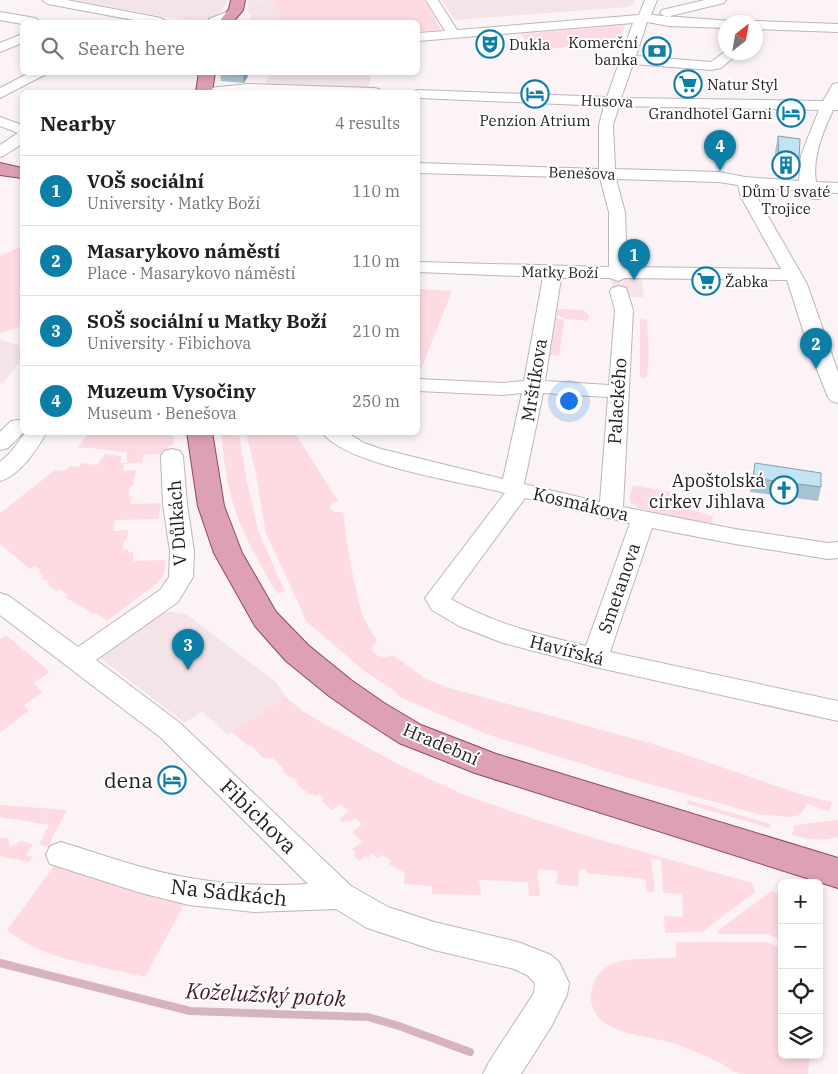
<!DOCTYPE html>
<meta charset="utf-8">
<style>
body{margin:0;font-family:"IBM Plex Serif",serif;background:#f2f2f2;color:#202124}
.controls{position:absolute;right:15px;bottom:15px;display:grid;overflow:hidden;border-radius:8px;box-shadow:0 2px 8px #0003}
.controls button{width:45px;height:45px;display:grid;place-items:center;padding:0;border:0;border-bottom:1px solid #e0e0e0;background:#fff;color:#202124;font:25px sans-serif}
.compass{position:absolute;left:718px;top:15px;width:45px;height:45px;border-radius:50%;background:#fff;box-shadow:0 2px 8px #0003;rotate:31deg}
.you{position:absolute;left:568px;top:400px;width:18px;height:18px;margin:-12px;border:4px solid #fff;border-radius:50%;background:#1a73e8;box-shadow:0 0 0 8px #1a73e833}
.badge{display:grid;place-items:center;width:32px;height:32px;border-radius:50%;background:#0d7fa7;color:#fff;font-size:16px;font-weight:700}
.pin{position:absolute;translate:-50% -41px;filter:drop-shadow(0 1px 2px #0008)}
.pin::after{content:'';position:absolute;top:26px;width:18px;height:15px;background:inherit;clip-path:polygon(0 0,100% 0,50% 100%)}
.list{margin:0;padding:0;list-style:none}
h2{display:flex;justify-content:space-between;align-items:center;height:65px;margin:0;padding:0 20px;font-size:21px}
h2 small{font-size:16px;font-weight:400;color:#757577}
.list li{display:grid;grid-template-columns:32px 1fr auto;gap:15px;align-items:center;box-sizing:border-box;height:70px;padding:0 20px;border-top:1px solid #e0e0e0}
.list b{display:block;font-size:19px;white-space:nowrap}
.list p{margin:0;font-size:16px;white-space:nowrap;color:#757577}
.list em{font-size:16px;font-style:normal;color:#757577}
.icon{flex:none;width:28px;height:28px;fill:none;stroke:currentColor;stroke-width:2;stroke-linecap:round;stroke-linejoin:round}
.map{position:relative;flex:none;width:838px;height:1074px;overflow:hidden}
.search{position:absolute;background:#fff;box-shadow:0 2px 8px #0003;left:20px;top:20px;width:400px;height:55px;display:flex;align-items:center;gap:12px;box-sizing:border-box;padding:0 18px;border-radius:8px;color:#757577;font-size:19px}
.panel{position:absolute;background:#fff;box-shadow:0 2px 8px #0003;left:20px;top:90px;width:400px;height:345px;border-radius:8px}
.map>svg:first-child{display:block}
.built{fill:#f4e3e7}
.green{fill:#fedbe3}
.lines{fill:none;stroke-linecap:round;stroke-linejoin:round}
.stream{stroke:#d7b4bc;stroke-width:8}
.minor-casing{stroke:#bdb5b7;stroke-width:2}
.major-casing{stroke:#8d4a5e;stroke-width:2}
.minor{fill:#fff;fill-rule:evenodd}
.major{fill:#dda1b3;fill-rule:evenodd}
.wall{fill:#a7c3d2}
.shaded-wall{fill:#889fab}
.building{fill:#c2e3f4;stroke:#889fab}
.labels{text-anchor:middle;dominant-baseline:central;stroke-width:4;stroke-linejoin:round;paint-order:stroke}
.far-poi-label{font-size:15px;fill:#201d1e;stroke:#fff;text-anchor:start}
.far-street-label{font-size:15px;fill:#201d1e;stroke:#fff}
.street-label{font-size:18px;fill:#201d1e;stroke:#fff}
.poi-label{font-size:18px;fill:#201d1e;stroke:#fff;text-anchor:end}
.near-poi-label{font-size:21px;fill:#201d1e;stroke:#fff;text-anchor:end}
.near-street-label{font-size:21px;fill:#201d1e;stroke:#fff}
.near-water-label{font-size:22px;font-style:italic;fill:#4a1c2b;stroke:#fff}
</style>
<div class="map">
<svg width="838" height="1074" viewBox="0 0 838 1074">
<rect width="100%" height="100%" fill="#fbf3f5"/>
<path class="built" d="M75,0H228L218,15L209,20L200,21L154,15Z
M248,0L274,1L283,17L251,19V13H248Z
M442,0H634V4L628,7L455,20Z
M221,72L271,73H372L368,89L263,86L269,75L221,77Z
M610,276L641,277L644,297H633L629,295V292H614Z
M0,340L19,345L22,351L21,360L2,384L0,383Z
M168,612L183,613L190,617L276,682L286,697L228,735L202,711L185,723L100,658L158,615Z"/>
<path class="green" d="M265,0H425L441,30L418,31V22H250L251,19L283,17L274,2H265Z
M625,25L619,40L534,51L521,34Z
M22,246V326L0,333V256Z
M418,289L452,291L421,369L418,370Z
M556,309L583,310L589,315L588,321L567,319L557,315Z
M556,317L564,321L559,356L550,355Z
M640,319L647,320L649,354L647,376L645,378L640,377Z
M88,433H173L174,445L167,446L169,451L166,453L143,455L142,462L157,461L124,464L123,471L136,470L133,486L130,487L128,495L132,496L130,504L161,503L159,519L115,520L113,531L128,530L127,540H124L123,549H129L128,552H133V561L166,560L163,576L157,583L107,621L96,613L93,614C85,608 74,603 65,597L68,595L60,589L57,591L47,584L49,582L44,579L42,580L40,578L43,576L38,572L41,570L35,566L30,569L0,544V513L55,470L65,471L70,466L79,467L81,463L97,465L105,454L121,456V463H127V452L90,448H78Z
M221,433H239L247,482L258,530L285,592L277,593C262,568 246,541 236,513C227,487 224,460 221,433Z
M246,433H295L338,501L332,503L330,508L334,512H343L351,567L362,615L377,641L372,646L373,652C379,658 386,658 393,655L426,679L450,688L660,746L806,796L832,802L829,811L807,804L800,815L788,817L758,814L618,775L489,735L399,697L396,692L362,669L307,622L266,533L255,469Z
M633,485L670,492L669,495L682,500L679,506L713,516L711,526L639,508L631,503L629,498Z
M6,635L50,672L33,683L43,692L24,705L29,710L0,733V639Z
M286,697L304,712L323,723L398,764L460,793L510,811L590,837L752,883L755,892L702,932L665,933L664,916L683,917L682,894L663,893L661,860L651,859L655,892L647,891L645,879L586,873V869L579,870L578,887L556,884L558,871L537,869L540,896H529L528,882L479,880L481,895L432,894V886L404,884L405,873L389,864L391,861L382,855L379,858L371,853L368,859L365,856L359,861L353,855L356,853L352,849L362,842L352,832L362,824L355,818L351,821L342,822L339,819L349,812L341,804L332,810L321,801L324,798L319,794L316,796L313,793L310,795L296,783L298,781L293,777L290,778L282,771L284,769L273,758L265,759L250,745L248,746L232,732Z
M688,800L771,824L769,828L687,804Z
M0,805L67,810L48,846L39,845L49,825L0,817Z
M838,820V837C821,842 808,839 792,835L795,825Z
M0,838L9,839V846H13L20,841L33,844L26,856L33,857L29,862L0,856Z
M57,862L187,899L145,977C99,965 45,961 7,930Z
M772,891L782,896V940L767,934H719L717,931Z
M676,942H766L782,948V1055H810L808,1074C792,1074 775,1074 759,1074C753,1074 745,1074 740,1074C733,1072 726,1066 720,1063C706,1056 692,1050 678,1045C656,1037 623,1036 605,1023C596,1017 589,1004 591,993C600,949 643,962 676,957Z"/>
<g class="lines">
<path class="stream" d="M0,963L190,1011L368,1017L399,1026L470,1052"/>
<g class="minor-casing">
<path id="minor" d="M42,0H67L161,18L167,22H144L48,4Z
M426,0H438L457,30L639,15L645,0H657L651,15L731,21L726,22V28L669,26L647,22L636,56L711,62L723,53H733L735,56L721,68L711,70L633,64L621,98L823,101L833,84L838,83V110H833C823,132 812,157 816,182L838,183V193L822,192L824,195L822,198C813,201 807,198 802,191L755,187L757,197L807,284L838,372V403L831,401L828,397L811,355L787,280L625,278L618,281L610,278H561L545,381L609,385L615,310L610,292L612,288L619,286L626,288L633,310L623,507L735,529L828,543L838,542V558L828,559L735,544L652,528L610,652L838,701V721L595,667L503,643L459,626L432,610L425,598L505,493C464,482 344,465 322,432H346L364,443L381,449L503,479L522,393L503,395L418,391V379L503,383L524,381L543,277L418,272V262L609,267V212L600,178L418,173V163L599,169V125L604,106L418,98V92H412L418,90L607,97L633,23L418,41V33L445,31ZM619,106L819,110L801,155L799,181L745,177L719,172L615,169L613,125ZM616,179L719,182L738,185L741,197L781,269L627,267L625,212ZM543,393L608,397L600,502L524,484ZM525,498L630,523L586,646C537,634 495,624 451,599Z
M705,0H726L724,3L666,17L660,13L662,10Z
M234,9L238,10L240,13C232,22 219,23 208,22L209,19Z
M0,12L35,18L41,22L22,24L0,20Z
M756,21L838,24V32L756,29V22H751Z
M22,34V43L0,52V43Z
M31,72H50L0,98V88Z
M248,84L374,88L379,89L381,92H202L204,89L209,88Z
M0,117L22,125V144L5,155L0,157V145L18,133L0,126Z
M19,420H22V432H24L8,448L0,450V432L11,421Z
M26,432H47C36,450 21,475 0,481V462L9,454Z
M172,449L180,451L183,456L187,504L194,551L193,577L178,602L96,660L180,723L351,886L388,907L434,922L518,942L551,955L559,962L569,983L567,995L551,1027L521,1074H483L489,1062L534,993L535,983L527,975L514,969L434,950L367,928L336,909L254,912L189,905L141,893L50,864L46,855L50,846L61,842C104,855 146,871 190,878C229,885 269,886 308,884L160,737L0,615V593L9,596L78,647L160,590L169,577L170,551L163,504L161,456L164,451Z"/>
</g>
<g class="major-casing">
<path id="major" d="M231,0H245L243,10L233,22H219L229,9Z
M199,72H215L212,92H196Z
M0,163L22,168V178L0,175Z
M187,432H212L224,506L242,553L276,612L308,645L351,680L384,703L421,725L496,754L838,858V888L475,773L399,743L362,719L329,696L286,661L255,626L214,553L198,506Z"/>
</g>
<use href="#minor" class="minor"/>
<use href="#major" class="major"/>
</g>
<path class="wall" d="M220,72H248V76L244,83L221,81Z
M778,136L799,160L796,176L776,174L775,152Z
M755,463L821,487L818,501L750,492Z"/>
<path class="shaded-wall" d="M245,72H248V76L244,83L243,75Z"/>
<path class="building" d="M220,72H245L243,75L220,74Z
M778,136L800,139L799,160L779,159Z
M755,463L821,473V487L753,478Z"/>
<defs>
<g id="theatre-ring" transform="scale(1.4375)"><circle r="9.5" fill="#fff" stroke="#0d7fa7" stroke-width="1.5"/><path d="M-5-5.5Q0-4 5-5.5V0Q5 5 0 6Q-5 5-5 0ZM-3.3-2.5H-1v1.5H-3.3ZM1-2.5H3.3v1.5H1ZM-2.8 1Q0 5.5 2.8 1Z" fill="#0d7fa7"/></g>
<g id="bank-ring" transform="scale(1.4375)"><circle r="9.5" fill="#fff" stroke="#0d7fa7" stroke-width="1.5"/><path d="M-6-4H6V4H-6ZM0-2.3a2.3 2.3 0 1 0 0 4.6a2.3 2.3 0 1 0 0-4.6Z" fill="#0d7fa7"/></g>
<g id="supermarket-ring" transform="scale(1.4375)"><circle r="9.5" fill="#fff" stroke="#0d7fa7" stroke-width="1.5"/><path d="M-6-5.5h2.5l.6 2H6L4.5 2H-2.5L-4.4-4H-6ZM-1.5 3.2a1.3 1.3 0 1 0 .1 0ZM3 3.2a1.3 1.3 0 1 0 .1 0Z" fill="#0d7fa7"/></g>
<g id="hotel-ring" transform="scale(1.4375)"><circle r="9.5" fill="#fff" stroke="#0d7fa7" stroke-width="1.5"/><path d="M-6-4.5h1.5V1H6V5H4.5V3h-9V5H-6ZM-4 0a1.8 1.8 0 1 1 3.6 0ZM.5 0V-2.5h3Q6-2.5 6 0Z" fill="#0d7fa7"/></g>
<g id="building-ring" transform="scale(1.4375)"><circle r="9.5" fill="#fff" stroke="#0d7fa7" stroke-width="1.5"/><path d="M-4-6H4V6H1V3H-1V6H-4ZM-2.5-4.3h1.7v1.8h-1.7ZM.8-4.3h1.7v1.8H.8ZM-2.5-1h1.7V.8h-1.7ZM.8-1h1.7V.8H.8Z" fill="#0d7fa7"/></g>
<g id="church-ring" transform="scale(1.4375)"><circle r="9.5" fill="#fff" stroke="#0d7fa7" stroke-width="1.5"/><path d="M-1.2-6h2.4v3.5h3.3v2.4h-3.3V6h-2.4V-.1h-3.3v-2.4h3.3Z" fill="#0d7fa7"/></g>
</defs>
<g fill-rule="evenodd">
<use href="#theatre-ring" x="490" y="44"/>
<use href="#bank-ring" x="657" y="51"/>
<use href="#supermarket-ring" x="688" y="84"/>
<use href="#hotel-ring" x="535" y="94"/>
<use href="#hotel-ring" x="791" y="113"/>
<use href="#building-ring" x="786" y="165"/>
<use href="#supermarket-ring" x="706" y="281"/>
<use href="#church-ring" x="784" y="490"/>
<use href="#hotel-ring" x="172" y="780"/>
</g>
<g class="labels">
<g class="far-poi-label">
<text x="638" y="42" text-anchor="end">Komerční<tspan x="638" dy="17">banka</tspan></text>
<text x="509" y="44">Dukla</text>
<text x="707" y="84">Natur Styl</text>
<text x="772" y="113" text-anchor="end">Grandhotel Garni</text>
<text x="535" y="120" text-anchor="middle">Penzion Atrium</text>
<text x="786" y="191" text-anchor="middle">Dům U svaté<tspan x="786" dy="17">Trojice</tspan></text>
<text x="725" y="281">Žabka</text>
</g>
<g class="far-street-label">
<text transform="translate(607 101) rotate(2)">Husova</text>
<text transform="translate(582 173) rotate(2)">Benešova</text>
<text transform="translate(560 272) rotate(1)">Matky Boží</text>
</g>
<g class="street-label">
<text transform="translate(534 380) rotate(-81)">Mrštíkova</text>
<text transform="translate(617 401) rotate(-86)">Palackého</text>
<text transform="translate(581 504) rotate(13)">Kosmákova</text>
<text transform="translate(177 523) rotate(-94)">V Důlkách</text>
<text transform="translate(619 588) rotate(-71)">Smetanova</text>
<text transform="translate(567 650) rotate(14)">Havířská</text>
<text transform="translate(441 744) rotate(23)">Hradební</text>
</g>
<g class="poi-label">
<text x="765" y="480">Apoštolská<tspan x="765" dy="21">církev Jihlava</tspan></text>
</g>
<g class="near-poi-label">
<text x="153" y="780">dena</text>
</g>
<g class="near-street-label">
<text transform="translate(259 816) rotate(44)">Fibichova</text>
<text transform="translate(229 892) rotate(6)">Na Sádkách</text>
</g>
<g class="near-water-label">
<text transform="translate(266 994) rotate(3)">Koželužský potok</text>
</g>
</g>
</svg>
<div class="controls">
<button>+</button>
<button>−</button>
<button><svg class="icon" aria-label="locate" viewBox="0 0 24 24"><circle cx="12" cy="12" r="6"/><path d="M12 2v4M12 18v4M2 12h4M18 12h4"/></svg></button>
<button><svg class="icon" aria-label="layers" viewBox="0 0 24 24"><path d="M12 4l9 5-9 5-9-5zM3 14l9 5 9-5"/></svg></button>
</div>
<svg class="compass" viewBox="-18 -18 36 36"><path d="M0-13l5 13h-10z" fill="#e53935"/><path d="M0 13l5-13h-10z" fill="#757577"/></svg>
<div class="you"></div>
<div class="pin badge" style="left:634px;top:280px">1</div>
<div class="pin badge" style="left:816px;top:369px">2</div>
<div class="pin badge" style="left:188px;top:670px">3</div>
<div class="pin badge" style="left:720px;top:171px">4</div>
<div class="search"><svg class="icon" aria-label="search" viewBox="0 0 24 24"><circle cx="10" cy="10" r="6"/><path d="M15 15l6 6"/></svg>Search here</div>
<section class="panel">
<h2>Nearby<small>4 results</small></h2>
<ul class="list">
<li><span class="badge">1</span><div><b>VOŠ sociální</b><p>University · Matky Boží</p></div><em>110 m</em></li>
<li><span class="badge">2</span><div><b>Masarykovo náměstí</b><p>Place · Masarykovo náměstí</p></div><em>110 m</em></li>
<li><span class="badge">3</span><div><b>SOŠ sociální u Matky Boží</b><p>University · Fibichova</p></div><em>210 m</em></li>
<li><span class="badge">4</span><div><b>Muzeum Vysočiny</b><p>Museum · Benešova</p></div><em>250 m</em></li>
</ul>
</section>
</div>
